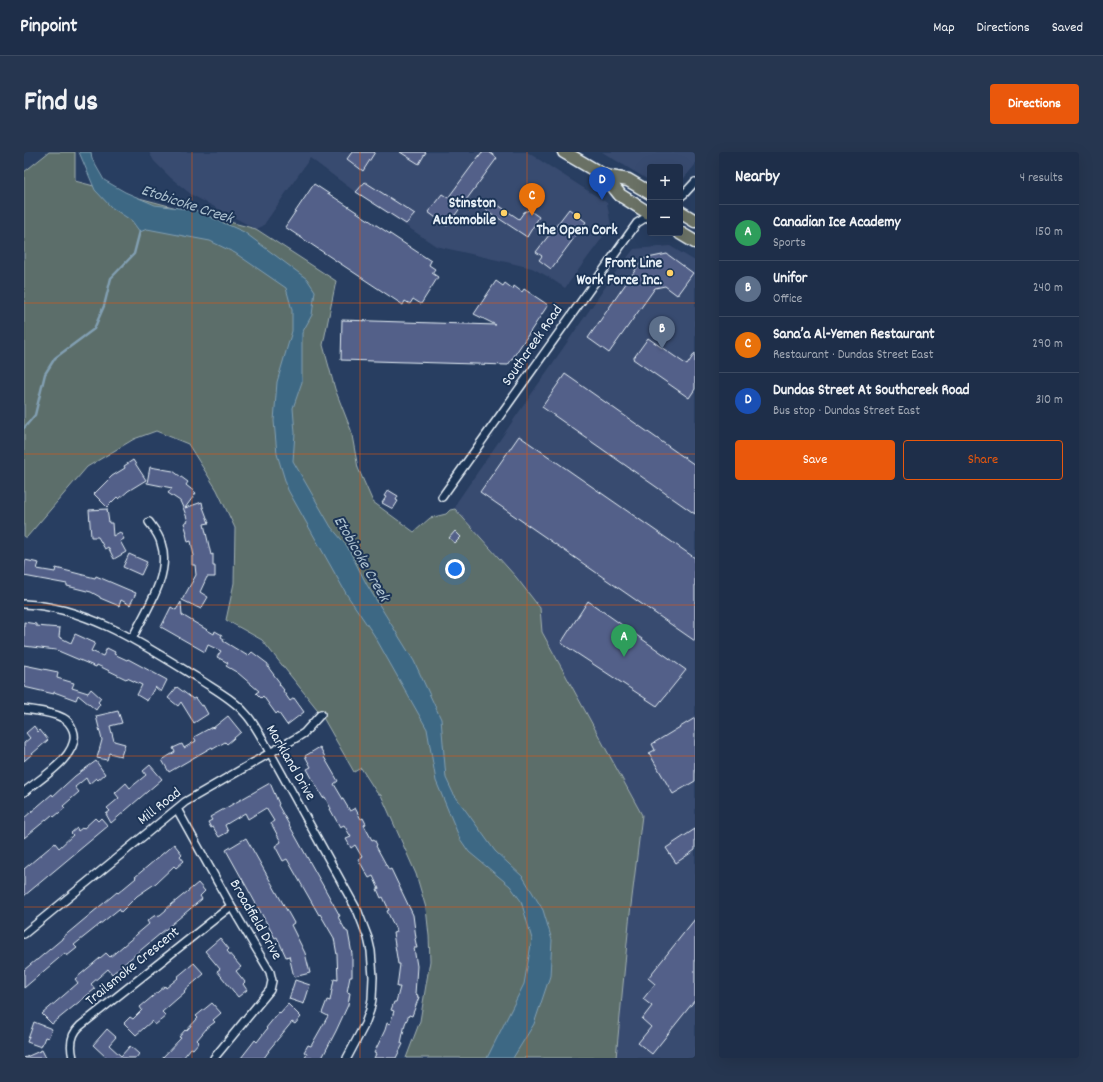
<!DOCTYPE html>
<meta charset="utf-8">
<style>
body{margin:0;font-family:Dekko,sans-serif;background:#263650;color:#f1f3f6}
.controls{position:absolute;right:12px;top:12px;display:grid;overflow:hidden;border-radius:4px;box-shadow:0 4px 16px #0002}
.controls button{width:36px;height:36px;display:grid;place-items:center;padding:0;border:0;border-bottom:1px solid #3c4a61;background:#1e2e49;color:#f1f3f6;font:20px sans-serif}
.you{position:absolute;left:431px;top:417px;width:14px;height:14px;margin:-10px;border:3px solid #fff;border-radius:50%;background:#1a73e8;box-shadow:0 0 0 6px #1a73e833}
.badge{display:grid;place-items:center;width:26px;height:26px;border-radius:50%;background:#ea580c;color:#fff;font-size:13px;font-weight:700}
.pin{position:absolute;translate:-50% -33px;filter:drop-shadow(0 1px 2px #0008)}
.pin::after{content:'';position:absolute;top:21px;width:14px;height:12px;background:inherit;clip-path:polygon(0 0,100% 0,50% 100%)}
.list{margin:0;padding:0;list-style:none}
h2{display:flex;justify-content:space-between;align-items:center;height:52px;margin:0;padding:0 16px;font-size:17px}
h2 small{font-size:13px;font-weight:400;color:#a1a8b4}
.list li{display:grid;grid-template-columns:26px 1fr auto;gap:12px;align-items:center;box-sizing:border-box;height:56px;padding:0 16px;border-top:1px solid #3c4a61}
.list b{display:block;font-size:15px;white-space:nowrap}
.list p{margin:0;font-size:13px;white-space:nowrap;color:#a1a8b4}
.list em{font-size:13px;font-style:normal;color:#a1a8b4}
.actions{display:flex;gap:8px;padding:12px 16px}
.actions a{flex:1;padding:9px 0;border:1px solid #ea580c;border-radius:4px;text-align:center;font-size:14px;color:#ea580c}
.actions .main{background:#ea580c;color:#fff}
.map{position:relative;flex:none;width:671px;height:906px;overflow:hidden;border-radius:4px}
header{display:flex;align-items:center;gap:24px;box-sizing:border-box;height:56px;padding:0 20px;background:#1e2e49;border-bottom:1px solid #3c4a61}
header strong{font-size:19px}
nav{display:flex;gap:22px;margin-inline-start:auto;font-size:14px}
.intro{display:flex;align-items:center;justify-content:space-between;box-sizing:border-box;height:96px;padding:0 24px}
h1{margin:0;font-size:28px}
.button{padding:10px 18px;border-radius:4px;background:#ea580c;color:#fff;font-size:14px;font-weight:700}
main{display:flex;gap:24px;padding:0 24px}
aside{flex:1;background:#1e2e49;border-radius:4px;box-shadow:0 4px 16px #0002}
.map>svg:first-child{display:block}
.built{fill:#394b70}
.green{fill:#5b6e6a;stroke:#a2b0b1}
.water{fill:#3e6884;stroke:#829fb2}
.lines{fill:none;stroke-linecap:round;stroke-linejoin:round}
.stream{stroke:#829fb2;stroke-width:2.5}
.building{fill:#536189;stroke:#e8f1f8}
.minor-casing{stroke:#e8f1f8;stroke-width:10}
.primary-casing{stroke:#e8f1f8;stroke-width:15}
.minor{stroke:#1d3557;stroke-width:7}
.primary{stroke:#6b7165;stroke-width:12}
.grid{fill:none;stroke:#e8590c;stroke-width:1;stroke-opacity:0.55}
.poi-dot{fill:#ffd166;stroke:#1d3557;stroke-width:1.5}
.labels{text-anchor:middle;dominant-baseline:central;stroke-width:4;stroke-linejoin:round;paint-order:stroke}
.poi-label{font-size:15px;font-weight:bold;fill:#e8f1f8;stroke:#1d3557;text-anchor:end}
.street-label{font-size:15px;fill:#e8f1f8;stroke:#1d3557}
.water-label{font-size:16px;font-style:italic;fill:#acc1cf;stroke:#1d3557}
</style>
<header>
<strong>Pinpoint</strong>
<nav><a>Map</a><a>Directions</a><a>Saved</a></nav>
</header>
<div class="intro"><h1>Find us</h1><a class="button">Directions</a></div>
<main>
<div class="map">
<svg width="671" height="906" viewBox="0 0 671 906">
<rect width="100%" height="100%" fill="#283e61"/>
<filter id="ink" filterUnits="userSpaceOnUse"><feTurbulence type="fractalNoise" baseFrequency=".025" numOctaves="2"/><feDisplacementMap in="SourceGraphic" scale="8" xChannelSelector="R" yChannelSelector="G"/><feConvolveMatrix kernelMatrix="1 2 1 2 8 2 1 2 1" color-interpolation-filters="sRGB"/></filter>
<g filter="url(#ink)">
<path class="built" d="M125,0H503L583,51L587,74L541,136L523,124L508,116L412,94L330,39L286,6L239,74L232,77L168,43L147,26L130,9Z
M578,0H671V13L656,31V15H626V29Z
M646,94L671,109V906H592L605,770L618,663L518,480L516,456L492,425L431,357L433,350L591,121L610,97Z"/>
<path class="green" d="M25,0H51V29L232,77L312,129L299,193L311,237L327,278L334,316L349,350L390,380L406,366L422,362L426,358L431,357L492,425L516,456L518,480L618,663L605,770L592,906H382L396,869L406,809L405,784L402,756L392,722L357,643L353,641L337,616L330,620L297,562L238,488L202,468L210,431L211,376L193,338L164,292L132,279L110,287L63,315L3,385H0V20Z"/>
<path class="water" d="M55,0H67L68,7L80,28L101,40L131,53L171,58L220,80L283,127L291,139L288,163L278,181V230L269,256L271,281L269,309L307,375L323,394L343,433L390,509L417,567L422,626L429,641L471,699L499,725L519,758L528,788L526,824L510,872L489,906H463L500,832L508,787L497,749L486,734L445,700L436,687L412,629L403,577L350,483L323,443L264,338L253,302L250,269L253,230L268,179V158L262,136L211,101L186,89L123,77L116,80L108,69L87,55L71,38Z"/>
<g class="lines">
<path class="stream" d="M0,276L11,263L21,222L31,206L70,177L80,154L87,126L110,102L116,79"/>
</g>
<path class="building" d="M328,0H351L339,19L323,7Z
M376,0H402L395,12Z
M458,0H465L473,6L423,74L404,60L418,42L424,46Z
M341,30L391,62L382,72L332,40Z
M290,32L407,109L405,113L411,117L408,121L414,125L397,152L389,147L386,152L381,149L379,153L261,75Z
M468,49L495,67L500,60L505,58L515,65L503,85L462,58Z
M545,57L562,70L527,117L515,108L518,104L512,100Z
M643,102L669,121L653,143L641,134L631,136L585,201L564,186L619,107Z
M472,129L479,134L481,131L489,137L490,134L498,140L500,137L524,153L484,213L317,208L318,168L472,173L450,162Z
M624,186L663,213L671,201V237L665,246L609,207Z
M541,222L671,313V362L518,255Z
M495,284L671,406V489L456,340Z
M109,308L122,328L104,339L95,347L93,345L83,355L70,342L88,324L101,316L100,314Z
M126,315L149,319L164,330L162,333L172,341L161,356L178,350L179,355L185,371L180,372L187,403L189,402V414H191V425H183L176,440L184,445L177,457L158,448L172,423L171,413H168V404H170L167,389L164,390L162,381H163L160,371L164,369L160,358L156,349L144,341L148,336L123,331Z
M364,338L374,344L372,348L374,349L369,357L358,351L362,345L360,344Z
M83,357L85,371H88L89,384L96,380L100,387L96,389L102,400L90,407L84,395L81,397L74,385H67L65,358Z
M431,379L437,385L431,391L425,386Z
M105,402L123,410L117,423L99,415Z
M1,408L15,411L13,417L31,420L32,416L71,426L72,424L112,441L106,453L97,448L95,454L76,446V445L67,440L43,434V432L0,424Z
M564,449L662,518L633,554L537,491Z
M157,450L158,463L190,482L191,479L198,483L197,485L200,487L199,489L224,504L228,500L244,512V515L256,531L255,532L260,538L259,539L266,549L270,546L280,560L263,573L254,560L252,562L239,544L237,546L232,541L235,539L214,521L202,514L204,511L193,505L197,499L184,493L181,500L137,475L147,455L152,458Z
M0,470L12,472V474L36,476L35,485L47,491L51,482L71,491L67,499L79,504L83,496L91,500L90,502L103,508L104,507L143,528L137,540L131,535L123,549L113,543L118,533L103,526L102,527L73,513L72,515L32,498L0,494Z
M0,513L34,520L33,526L50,531L48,536L64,541L67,537L77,546L74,550L76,552L72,558L54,543L52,548L30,540V542L0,535Z
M153,535L169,547L171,546L177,554L179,553L184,562L170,571L157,550L154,554L144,546Z
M94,559L98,571L86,574L90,589L101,592L97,604L85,601L83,608L73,606L78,588L72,564Z
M204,564L217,580L203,592L201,590L189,597L188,595L145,620L138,608L151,600L149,596L158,592L160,596L172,589L170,585L188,575L189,576Z
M671,566V629L649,642L625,601L631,598L628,592Z
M10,574L14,580L16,578L24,588L0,609V591L6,586L2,581Z
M296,595L301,605H300L314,629L310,632L326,659L331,656L337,667L339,666L342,672L340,673L341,675L348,688L350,687L353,693L352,694L365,718L367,717L389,763L392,786L391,787L393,796H390L393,814L391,842L394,843L393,845H395L388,864L385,863L381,872L377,891L379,892L372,906H350L352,902L350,901L361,878L363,871L366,872L370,859L367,858L370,850H372L376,835H373L376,812H374L369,781L373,780L363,759L365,758L359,745L357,746L353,737H355L349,724L345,726L334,707L338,705L331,693L327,696L322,687L327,685L320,673L316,675L306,657H307L301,645L299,646L283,617L287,615L281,604Z
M72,609L81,622L74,628L72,626L65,632L62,626L51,635L55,640L39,654L41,656L30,665L28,663L0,686V666L28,642L29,644L51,624Z
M126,613L138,627L87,671L82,662L86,659L83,656L95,646L91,641L102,631L106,636L122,623L119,619Z
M246,631L255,652L254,653L316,764L314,765L322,779L324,780L328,802V825H326L323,840L326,841L324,853L312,879L298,906H281L283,902L280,900L284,893L287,894L304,864L298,861L303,848L306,849L310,827L314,828L313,803L310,786L296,762L295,763L263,707L259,709L251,694L257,690L247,671L250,669L242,656L224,667L221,661L201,673L204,680L195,685L189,675L187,676L184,670L188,668L186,665Z
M71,666L74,669L77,666L84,674L0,744V717L31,691L35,696L49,683L47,681L53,676L54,679L58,676L59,677Z
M671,677V698L652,711L642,696Z
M222,686L270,771L267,773L281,801L286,821L270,825L265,804L262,805L253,785L251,786L202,698Z
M150,692L158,702L156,704L160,709L152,716L150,714L132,731L113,744L97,760L95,757L50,793L53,796L43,804L41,801L0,836V818L12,808H13L38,787V786L93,740L94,741L112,726L111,725Z
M174,731L181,739L176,744L178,747L88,822L84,817L67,832L71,837L28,872L18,862L54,831L51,827L82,801L86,805L125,772L123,769L130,764L136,763L142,758V757Z
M671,767V848L628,902L614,891L627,875L618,867L628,854L619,847L631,832L624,826Z
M196,786L205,797L203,799L217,815L212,819L221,830L219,832L223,838L214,845L193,819L196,817L181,799Z
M170,811L180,822L160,839L161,840L138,860L142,864L131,873L128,869L112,883L100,871L106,865L109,867L118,858L116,855L141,834L142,836L154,826L153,825Z
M271,828L286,833L280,852L265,847Z
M188,851L197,861L189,868L191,870L183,876L173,888L175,890L169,897L167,896L159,906H138L157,886L155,885L161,878L162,879L174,866L172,864Z
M264,852L277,865L271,872L268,870L244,899H245L240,906H217L231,888L233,890L243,877L242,876L255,860L256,861Z
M10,870L28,877L24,886L21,885L17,895L3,890Z
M83,877L92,885L85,893L97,904L106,894L115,902L112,906H83L69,893Z
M18,898L22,906H0Z"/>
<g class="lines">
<g class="minor-casing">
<path id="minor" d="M656,45L660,42L671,30
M418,345L613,71L626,63
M0,452C63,455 120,493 172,525C188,536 208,546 221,561C228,568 233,578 238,586L334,760L344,786L347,799L349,825L348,847L346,858L341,872L323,906
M108,487C121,459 148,423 137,391C135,383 130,377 125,370
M0,557C13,559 28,560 39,566C45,569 47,573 49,578C58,602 16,627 0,640
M153,657L207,754L246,820L248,829L246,838L190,906
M0,782L161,650L272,586L280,581L297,562
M49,906C46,894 47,882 56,874L207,754"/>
</g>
<g class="primary-casing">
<path id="primary" d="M540,0L581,24L596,43L626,62
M581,24L604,28L626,41
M656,60L671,69
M656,81L671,90"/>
</g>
<use href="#minor" class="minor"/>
<use href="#primary" class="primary"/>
</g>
</g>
<path class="grid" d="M168,0V906M336,0V906M503,0V906M0,151H671M0,302H671M0,453H671M0,604H671M0,755H671"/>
<g class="poi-dot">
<circle cx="480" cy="61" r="4"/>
<circle cx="553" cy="64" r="4"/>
<circle cx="646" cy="121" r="4"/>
</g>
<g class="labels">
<g class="poi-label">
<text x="472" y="52">Stinston<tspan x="472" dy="17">Automobile</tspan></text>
<text x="553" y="79" text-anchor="middle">The Open Cork</text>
<text x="638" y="112">Front Line<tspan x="638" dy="17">Work Force Inc.</tspan></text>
</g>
<g class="street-label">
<text transform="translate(509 194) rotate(-55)">Southcreek Road</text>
<text transform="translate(266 611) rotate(60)">Markland Drive</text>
<text transform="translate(136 655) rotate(-38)">Mill Road</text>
<text transform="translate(231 768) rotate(60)">Broadfield Drive</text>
<text transform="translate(109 815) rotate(-39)">Trailsmoke Crescent</text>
</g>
<g class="water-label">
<text transform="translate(163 53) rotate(18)">Etobicoke Creek</text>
<text transform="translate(337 407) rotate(60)">Etobicoke Creek</text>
</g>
</g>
</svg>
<div class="controls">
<button>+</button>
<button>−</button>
</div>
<div class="you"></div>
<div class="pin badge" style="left:600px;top:505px;background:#2e9e5b">A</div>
<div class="pin badge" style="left:638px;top:197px;background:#5c6f8a">B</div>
<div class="pin badge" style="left:508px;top:64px;background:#e8710a">C</div>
<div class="pin badge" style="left:578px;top:48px;background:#1a4fb4">D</div>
</div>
<aside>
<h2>Nearby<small>4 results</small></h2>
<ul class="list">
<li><span class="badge" style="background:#2e9e5b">A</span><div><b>Canadian Ice Academy</b><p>Sports</p></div><em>150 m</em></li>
<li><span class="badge" style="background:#5c6f8a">B</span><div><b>Unifor</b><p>Office</p></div><em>240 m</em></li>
<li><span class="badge" style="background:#e8710a">C</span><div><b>Sana’a Al-Yemen Restaurant</b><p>Restaurant · Dundas Street East</p></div><em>290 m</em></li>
<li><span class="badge" style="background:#1a4fb4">D</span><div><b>Dundas Street At Southcreek Road</b><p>Bus stop · Dundas Street East</p></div><em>310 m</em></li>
</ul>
<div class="actions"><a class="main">Save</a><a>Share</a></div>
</aside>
</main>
